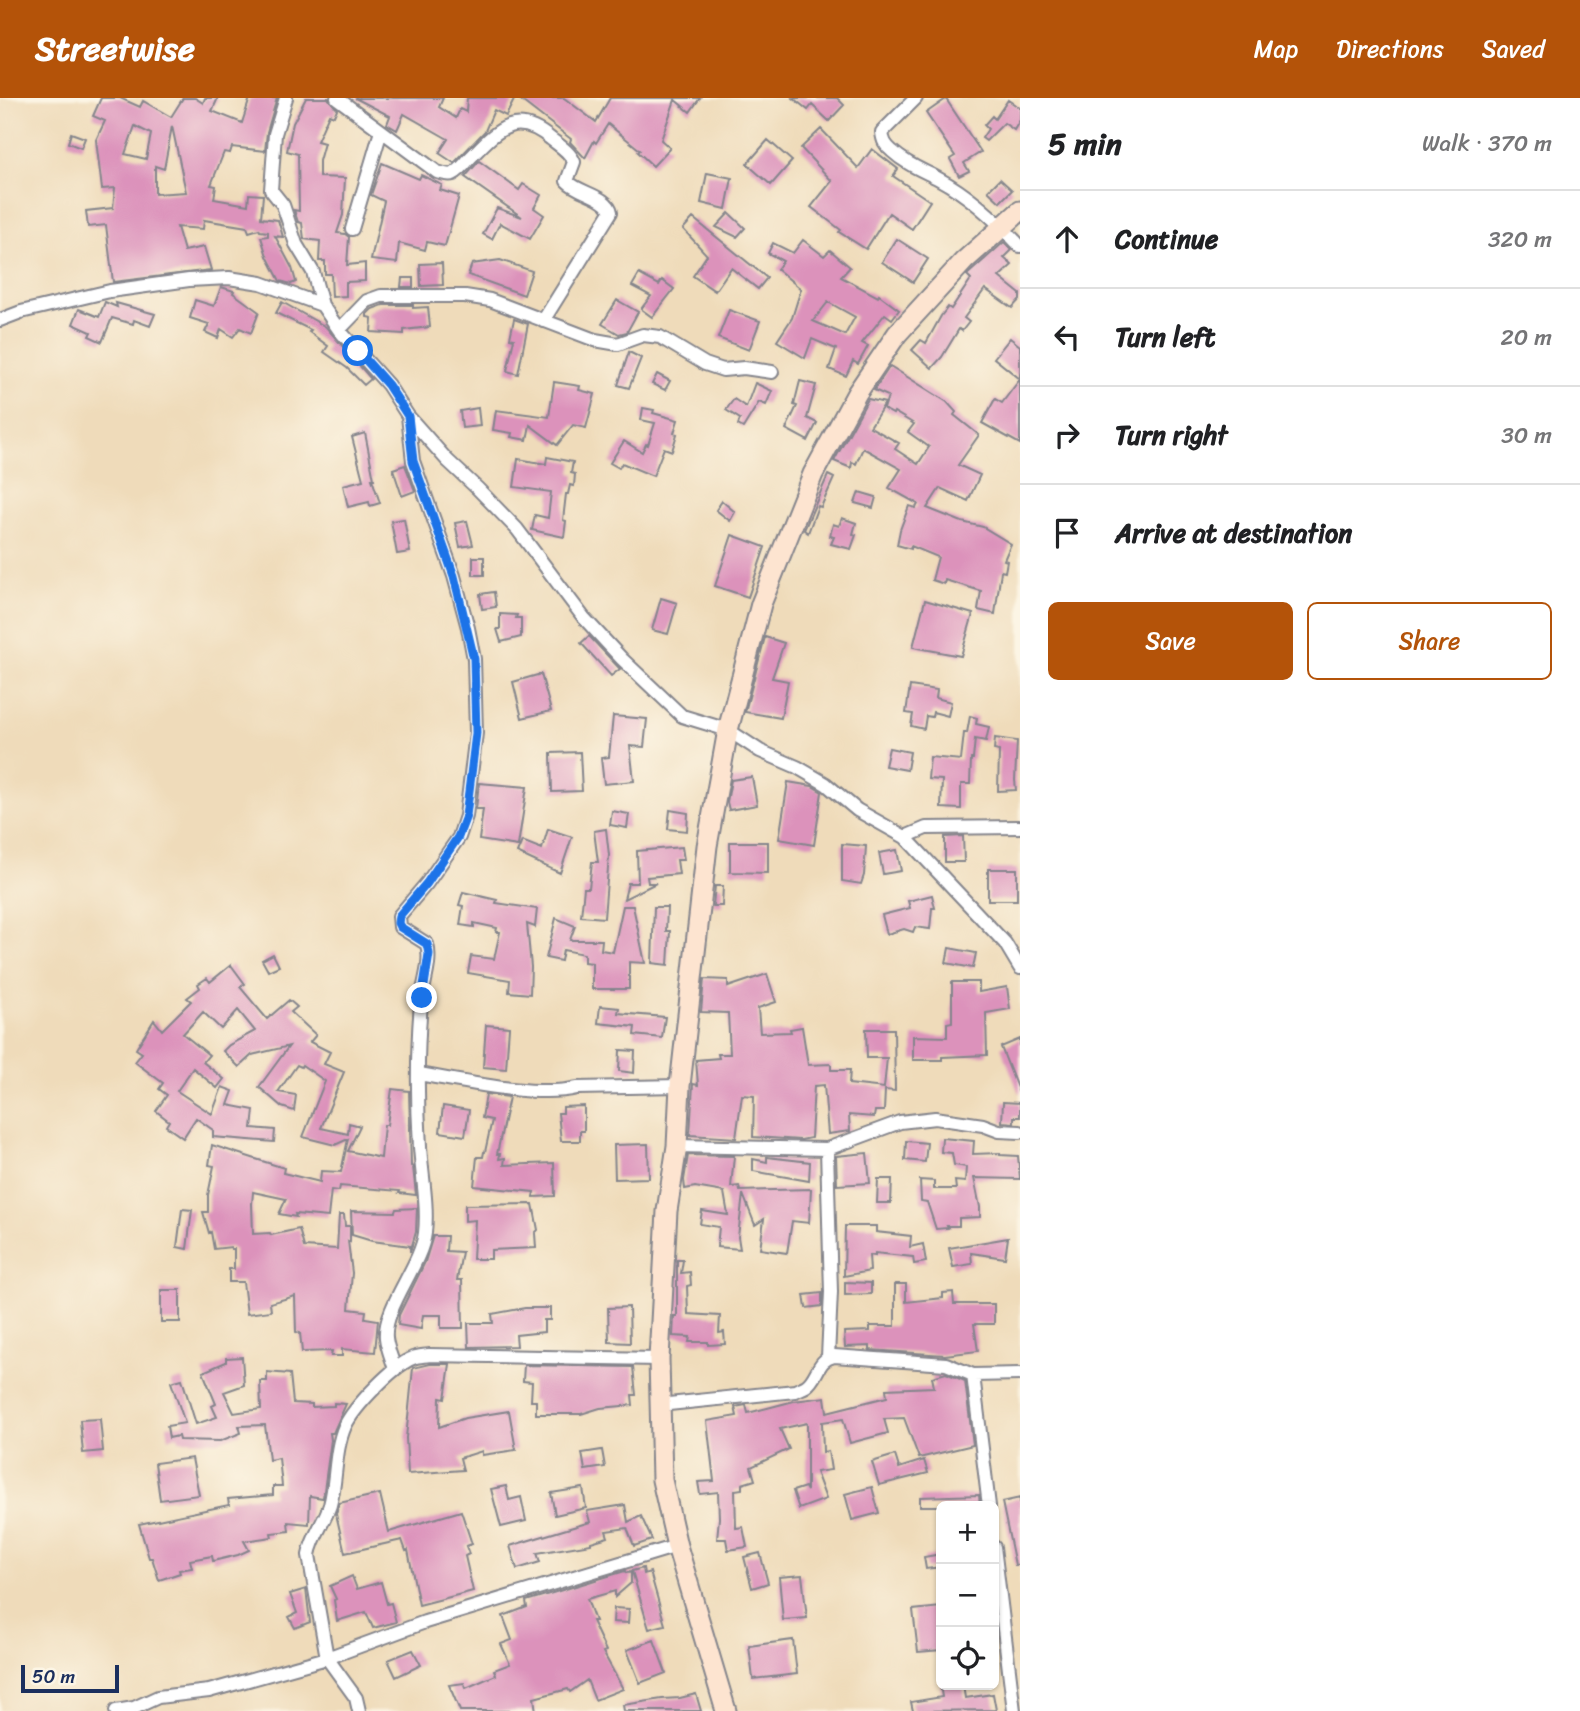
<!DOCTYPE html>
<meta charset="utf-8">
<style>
body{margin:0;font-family:Sriracha,sans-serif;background:#f2f2f2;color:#202124}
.controls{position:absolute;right:21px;bottom:21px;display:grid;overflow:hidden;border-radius:10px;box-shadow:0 2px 5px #0004}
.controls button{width:63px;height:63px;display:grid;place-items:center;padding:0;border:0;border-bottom:2px solid #e0e0e0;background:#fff;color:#202124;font:35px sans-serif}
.scale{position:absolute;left:21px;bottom:18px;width:98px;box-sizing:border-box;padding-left:7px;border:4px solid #1b2f5e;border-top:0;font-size:19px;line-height:24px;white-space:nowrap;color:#1b2f5e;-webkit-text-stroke:5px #fcf5e5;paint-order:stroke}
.stop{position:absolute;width:21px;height:21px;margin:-16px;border:5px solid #1a73e8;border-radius:50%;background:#fff}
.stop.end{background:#1a73e8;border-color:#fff;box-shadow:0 2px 7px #0008}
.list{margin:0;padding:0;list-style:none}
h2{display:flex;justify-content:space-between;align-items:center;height:91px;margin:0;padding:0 28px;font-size:30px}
h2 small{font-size:23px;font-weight:400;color:#757577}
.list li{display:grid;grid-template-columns:46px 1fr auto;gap:21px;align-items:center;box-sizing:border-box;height:98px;padding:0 28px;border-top:2px solid #e0e0e0}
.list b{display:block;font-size:26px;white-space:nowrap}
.list em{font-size:23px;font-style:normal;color:#757577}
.actions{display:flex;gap:14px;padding:21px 28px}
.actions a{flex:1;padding:16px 0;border:2px solid #b45309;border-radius:10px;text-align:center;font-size:24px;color:#b45309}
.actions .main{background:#b45309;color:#fff}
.icon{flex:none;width:38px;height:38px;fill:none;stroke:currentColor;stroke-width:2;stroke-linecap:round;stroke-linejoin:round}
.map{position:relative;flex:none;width:1020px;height:1613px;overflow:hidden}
header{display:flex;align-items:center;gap:42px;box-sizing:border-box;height:98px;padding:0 35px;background:#b45309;color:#fff}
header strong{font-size:33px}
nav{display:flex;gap:38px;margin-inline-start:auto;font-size:24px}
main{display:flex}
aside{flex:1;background:#fff}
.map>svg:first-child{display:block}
.building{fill:#dc92bb;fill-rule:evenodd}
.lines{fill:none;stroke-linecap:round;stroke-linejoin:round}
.minor-casing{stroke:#85858c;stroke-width:16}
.secondary-casing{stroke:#85858c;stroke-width:23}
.minor{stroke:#fff;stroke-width:12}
.secondary{stroke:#fde4d0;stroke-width:19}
.route{stroke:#1a73e8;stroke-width:9}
</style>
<header>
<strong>Streetwise</strong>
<nav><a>Map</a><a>Directions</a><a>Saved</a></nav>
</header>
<main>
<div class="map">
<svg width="1020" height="1613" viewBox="0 0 1020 1613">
<rect width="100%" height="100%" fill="#fcf5e5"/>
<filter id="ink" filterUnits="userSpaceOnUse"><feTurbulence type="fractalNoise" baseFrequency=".0143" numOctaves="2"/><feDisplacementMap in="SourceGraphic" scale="14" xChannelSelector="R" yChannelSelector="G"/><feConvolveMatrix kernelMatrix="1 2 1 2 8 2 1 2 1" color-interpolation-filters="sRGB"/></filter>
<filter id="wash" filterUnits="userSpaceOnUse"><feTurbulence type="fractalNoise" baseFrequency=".00686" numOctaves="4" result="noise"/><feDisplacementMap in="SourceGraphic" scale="28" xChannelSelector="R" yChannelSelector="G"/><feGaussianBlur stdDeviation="1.57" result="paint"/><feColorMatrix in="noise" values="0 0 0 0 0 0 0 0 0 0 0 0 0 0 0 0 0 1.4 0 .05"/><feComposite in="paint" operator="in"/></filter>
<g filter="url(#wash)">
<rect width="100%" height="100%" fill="#efdbba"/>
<g id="blocks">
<path class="building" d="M101,0H120L140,9L143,3L171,19L183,0H195L203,5L205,0H218L212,13L242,25L250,0H277L267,34L265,53L232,49L230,55L224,54L211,87L216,88L214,101L248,107L249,96L263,97L261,120L278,122L283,139L275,138L292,170L296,184L291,186L280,183L267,158L261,139L268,138V134L260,133L259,131L249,134L247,129L204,122L203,131L177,129L184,153L204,149L211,172L113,184L106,127L88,129L86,113L113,110L115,90L102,91L96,42L105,23L93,18ZM135,28L151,36L146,61L125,56ZM172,28L186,94L155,96V68L164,71Z
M306,0H328L337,11L334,18L329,16L317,43L324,45L319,63V79L345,80L343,117L337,135L345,136L349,139L347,167L365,165V183L346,184V198L332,199L331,176H325V163H319L320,143L304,141L302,125L298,124L294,112L299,113L298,56L287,53L293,25Z
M355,0H443L439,9L456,20L460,11L466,14L467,0H515L506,18L494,12L485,33L454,65L439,55L448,41L404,16L397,32L387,26L390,18Z
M518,0H564L596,24L610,0H700L690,14L675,2L661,42L670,50L653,68L638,54L640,52L608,26L596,45L594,43L585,60L570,44L571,41Z
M793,0H837L844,7L829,23L812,7L808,12Z
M946,1L981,54L964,65L969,73L959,78L950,61L955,58L926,15Z
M1008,2L1020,10V22L1014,32L1004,25L986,43L982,40L988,31L984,27L992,18L995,21Z
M821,31L858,70L872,51L898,71L893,78L930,103L912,131L889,115L866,151L839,134L841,132L811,109L832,83L801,50Z
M71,35L85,40L81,50L68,45Z
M768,42L792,63L771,87L747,66Z
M479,63L519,92L523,86L541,97L534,110L544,117L530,141L500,125L492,141L483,136L497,110L522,119L465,79Z
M382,65L419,81L421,77L442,87L440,92L459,98L445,148L427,144L425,152L399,145L397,165L371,162L384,103L371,97Z
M707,75L732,80L726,111L701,105Z
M1000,81L1012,92L1000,104L988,93Z
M729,115L745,130L737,139L716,129Z
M693,120L767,180L758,191L731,170L715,193L693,178L707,157L683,131Z
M897,141L928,161L913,184L882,164Z
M803,142L824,158L830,152L850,169L841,179L878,199L879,197L899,212L892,221L885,216L862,245L868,248L858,266L853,263L846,278L829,271L836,251L812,241L805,260L777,243L792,220L801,191L777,171L783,163L768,155L773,145L793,155ZM828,204L855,219L845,237L813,223Z
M1004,144L1012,152L1004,160L1012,167L999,179L1020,196V201L1012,210L985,191L964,220L969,224L962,233L959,231L942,259L932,270L912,252L921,242L926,245L941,218L948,209L951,211L971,181L967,177Z
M500,162L532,173L524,197L468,177L472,166Z
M442,165L443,187L421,188L420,166Z
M639,176L659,187L662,182L674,191L652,219L641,211L651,198L632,188Z
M402,180H413V189H401Z
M221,189L234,193L233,195L259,214L251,235L240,230L233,239L221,231L218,240L205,234L209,226L190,220L195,202L214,208Z
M617,202L638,214L627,234L619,236L602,226Z
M105,204L117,209L116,205L155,216L150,228L134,222L133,226L112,220L102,244L89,238L91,234L73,226L79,211L99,219Z
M282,204L326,229L371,281L364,287L347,270L324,254L328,248L309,234L311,232L276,215Z
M383,207H413V210L428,209L430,229L404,232V236L371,234L372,220L367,219V216L372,211Z
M729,212L760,223L749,252L718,240Z
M514,221L528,226L518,276L507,273L514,241L510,240Z
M1010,240L1020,248V346L982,325L995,301L1002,305L1020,281L994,260Z
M629,254L641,260L629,290L618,287Z
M890,268L947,304L956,314L954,317L979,337L958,367L980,377L968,403L940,390L927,410L962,424L983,429L1011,446L1004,462L1007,463L1005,474L1001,473L995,516L978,512L981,493L945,482L944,486L932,482L938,459L911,448V451L897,447L900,432L909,408L916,410L918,406L889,390L901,371L863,350L856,366L852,364L851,370L834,363L868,301L885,305L870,329L899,345L895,351L918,366L929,349L908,334L914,326L894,314L893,316L884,311L888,298L874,292Z
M657,276L670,283L665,292L652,286Z
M800,283L816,287L807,320L817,325L808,343L786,331L797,308L794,307Z
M554,284L580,288L579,292L595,296L586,330L573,327L557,347L530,327L527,342L511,339L512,335L493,332L496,312L549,319Z
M755,285L772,293L766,307L759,304L743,330L738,327L740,321L726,312L734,301L746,309Z
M478,310L480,328L462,330L460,313Z
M643,310L654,312L653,315L678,322L674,335L677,336L672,353L664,350L653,378L622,365L619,370L610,365L624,343L642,354L646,346L648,347L655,325L641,322Z
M365,335L374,381H372L380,405L370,408L369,404L348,409L343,387L363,382L352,339Z
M547,359L573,364L571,375L575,376L574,388L570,387L568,396H566L563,422L566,423L564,439L532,432L535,417L548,420L551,394L514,389L518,361L546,366Z
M405,367L415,393L402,398L393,371Z
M828,377L834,380L821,409L818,408L808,435L804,432Z
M859,394L876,399L873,410L855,405Z
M722,403L735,414L730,423L716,412Z
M842,420L856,425L853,436L856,437L851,451L831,446L834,439L830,438L833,426L839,428Z
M404,421L410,454L397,456L391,423Z
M467,423L473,447L460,449L455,425Z
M732,437L765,449L748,499L715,488Z
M473,459H484V477H473Z
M494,494L496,509L482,511L480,496Z
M661,500L677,505L668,536L652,532Z
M925,502L973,516L961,558L913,549Z
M500,516L517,517L516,520H521V539L501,544L497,531H500Z
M589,538L620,571L611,578L581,545Z
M765,539L784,545L772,580L788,583L781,620L745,614Z
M541,576L551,613L522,620L513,584Z
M910,588L937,592L936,600L951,604L948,618L933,614L932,619L926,618L924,631L911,628L913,616L906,615Z
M613,618L647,621L644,649L630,648L634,683L604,686L601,660L609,659Z
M970,618L977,620L976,626L989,629L986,643L975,641L973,661H971L970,686H961V711L941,710L942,682L928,681L930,659L961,662L964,635H967Z
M995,640L1017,643L1015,682L1016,692L998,693L999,653L994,652Z
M889,650L910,654L907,672L885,668Z
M580,654L582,693L552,694L551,655Z
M752,679L757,707L729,712L727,704L731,682Z
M788,684L812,688L822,694L814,747L779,741Z
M479,685L527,689L518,748L479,742L483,711H476Z
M670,712L688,715L687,733L668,731Z
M612,713L629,716L627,730L610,727Z
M548,731L572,739L560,775L517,755L522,743L542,751Z
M606,731L609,757L604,820L581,818L584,790H589L592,764H598L594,733Z
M963,738L964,764H945V739Z
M730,744H768V775L730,774Z
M842,746L866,748L864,777L861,786L842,783Z
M682,749L684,762H677L679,776L647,779L648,785H656L624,801L628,785H638L637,753Z
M897,752L901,773L883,776L879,755Z
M988,771H1017V802H988Z
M715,788H723L722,808H713Z
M463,794L497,802L496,805L537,811L535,829L527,826L531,869L530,896L509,894L510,882L468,875L471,858L494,861L500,834H496L497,830L474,825V829L460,827L463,808L459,807Z
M932,797L935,810H932L930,831L915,829L913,834L904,831L887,836L882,817L910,810L908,803Z
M623,808H633L645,865L629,864V891H592V865L584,864V856L563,852L561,863L546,860L556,820L575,828L570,842H602L601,852L613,854Z
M654,809H667L666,833H670L668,867L652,865Z
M949,850L976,855L973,870L946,865Z
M273,856L279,868L268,873L262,862Z
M231,867L245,886L240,889L267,921L289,902L297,909L291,914L316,937L310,944L330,954L324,966L344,974L321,1030L348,1036L349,1025L360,1028L348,1053L381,1060L384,1027H387L392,991L409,993L411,1068L413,1069L416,1097L399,1095L400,1093L340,1088L339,1093L331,1092L328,1119L295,1116L296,1119L279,1116L286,1101L253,1094L252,1106L253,1136L270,1135L271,1137L299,1131L304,1149L337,1151L339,1117H344L345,1128H350V1144L348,1143L352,1175L349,1211L366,1213L365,1220L378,1222L375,1254L342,1251V1258H331L332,1253L302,1254L300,1235L296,1234L295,1198L270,1205L271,1213L247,1216L243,1184H229V1171H234V1151H231V1149L214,1151L211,1134L209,1135L203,1114H208V1097L214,1068L209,1067L212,1047L284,1070L283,1075L320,1084L321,1073L341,1074L348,1041L335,1047L303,1039L325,983L302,967L301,969L297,967L278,994L296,997L294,1013L282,1009L259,989L289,948L252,957L239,969L223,953L229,947L255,933L238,912L221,931L203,914L183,936L209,957L203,964L224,981L217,990L193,970L177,993L212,1016L222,989L233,993L228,1007L254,1012L252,1030L275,1032L274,1044L213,1039V1032L196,1020L183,1040L166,1028L169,1023L156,1013L167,997L159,991L163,985L135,964L142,955L136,951L154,922L162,932L191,903L187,900L200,890L198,886L207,880L210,884Z
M767,876L776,904L758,910L760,935L791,934L790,931L802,929L808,967L831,966V972H850L849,986L884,990L887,960H867L866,931H894L895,993L885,992L884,1013H875L874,1019L849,1017L850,1033L828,1036L824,987L814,988L811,1040L801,1042L753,1039L754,998L742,997L736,1040L690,1037L693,986L698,987L696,962L719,960L718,956H730L728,915L701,914L704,881L728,882V889Z
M952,884H979V894L1007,889L1010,911L986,915L987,957L942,959V962H913V938L947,939V925L952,924Z
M600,908L619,910L618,915L665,919L662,940L634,937L635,929L598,925Z
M486,927L509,929L506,971L483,969Z
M1020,941V995H1019L1001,949Z
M620,952L635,953L634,975L619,973Z
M486,996L509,999L497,1056H500L499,1061L505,1060L504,1067L554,1065L555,1098L533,1099L534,1094L474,1088L477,1059H483L484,1054H485L492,1022L482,1020Z
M1003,1004L1020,1005V1019H1014V1025L1002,1024Z
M443,1008L469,1012L465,1038L440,1034Z
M584,1008V1033H580V1043H561L558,1015H563V1009Z
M942,1040L974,1043L973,1056L1000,1055V1057L1018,1058L1020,1081L974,1080L980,1109V1119L959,1120V1128H947L948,1130L936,1131L927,1104L921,1103L920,1082L934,1083V1091H956L955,1083L965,1084L966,1069L954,1067L952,1055L941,1054Z
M906,1043L927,1045L925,1064L905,1062Z
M648,1046L649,1080L615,1081L614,1047Z
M867,1055L870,1085L837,1087L836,1058Z
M688,1057L734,1058L731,1089L739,1088L740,1093L811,1091L809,1125L792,1123L787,1155L760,1151L764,1121L755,1127L743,1096L738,1139L740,1151L717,1149L719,1129L700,1126L702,1113L728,1117L724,1094L695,1089L685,1091L684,1082Z
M767,1059L810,1064L809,1083L753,1073V1061L767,1064Z
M878,1081H892L891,1105H877Z
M533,1106L538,1132L535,1135L536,1150L491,1152V1161H473L475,1122L465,1123V1107Z
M417,1110L416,1134L410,1154V1148L372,1143L352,1137L351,1113L395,1114L396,1111Z
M182,1111L192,1112L187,1151L177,1149Z
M845,1128H876V1134L911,1138L910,1149L923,1146L926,1164L914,1166L913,1159L875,1155V1158L869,1157L870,1173L844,1178Z
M433,1138H447L446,1153L462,1154L457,1182H462L463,1230H441V1217H423L421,1231L398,1227L399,1217L425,1164Z
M1008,1140L1005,1160L971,1155L972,1166L953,1169L949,1150Z
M677,1162H683L681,1175L690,1174L691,1187L687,1188L688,1216L720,1218L719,1235L724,1234L725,1246L708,1247V1244H689L690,1239L673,1238L674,1218H677Z
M845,1184L871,1185V1196L845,1197Z
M895,1186H906V1204L943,1200V1195L953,1194L954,1206H994V1226H974L978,1253L945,1257L870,1252V1248L845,1249L844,1234L870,1233V1228H895Z
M161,1192H180V1224H161Z
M822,1195V1208L806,1210L804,1197Z
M629,1209L630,1245L609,1244L608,1210Z
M525,1210H550V1222H544V1234L516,1237L517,1248L469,1249L468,1225H493L492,1216Z
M242,1259L244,1287L224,1294L234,1315L261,1311L260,1283H267V1274L290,1276L293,1305L312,1306V1309L334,1308V1305L346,1306L333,1335H330L331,1342L323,1400L310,1398L309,1426L288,1424L289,1433L271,1435L272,1439L244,1443L249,1452L238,1457L213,1463L212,1458L190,1462L192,1470L179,1472L180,1475L159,1482L152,1460H149L139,1426L229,1407L228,1401L273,1397V1388H282L279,1360L269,1362L265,1327L239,1328L241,1335L220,1343L179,1342L178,1338L169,1340L167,1328L185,1325L171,1284L182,1281L196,1326L217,1319L212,1308L216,1306L203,1274L226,1264V1260Z
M430,1266H450L445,1301L440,1300L439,1329L465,1320L509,1313L516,1352L482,1357V1353L460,1360L463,1372L408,1376L406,1340L413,1270Z
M524,1267L633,1269L636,1297H632L633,1307L600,1310L581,1316H536V1303H531L532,1284L523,1283Z
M946,1275L965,1283L973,1347L919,1360L904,1320L884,1321L888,1335L850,1345L843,1321L822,1324L823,1354L828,1353L831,1372L816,1374L826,1401L799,1411L793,1393L805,1389L807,1393V1325L780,1331L789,1351L751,1369L755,1382L742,1386V1391L735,1392L736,1430L743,1429L747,1449L728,1452L726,1441H717L719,1420L718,1394L700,1396L698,1384L714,1383L707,1323L737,1318L735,1309L746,1307L748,1315L794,1303L825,1299L827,1314L887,1299L886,1291L934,1289L932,1279Z
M100,1321L103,1353L83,1355L80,1322Z
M602,1352L605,1369L585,1372L582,1355Z
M895,1357L899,1370L924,1362L928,1375L879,1387L872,1364Z
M192,1360L199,1397L160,1402L155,1365Z
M506,1388L509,1402L521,1399L526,1423L501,1429L491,1391Z
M872,1389L879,1415L852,1422L845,1396Z
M583,1390L586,1410L555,1417L551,1395Z
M380,1396L389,1434L461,1413L472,1446L466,1448L469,1456L465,1458L473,1493L419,1507L408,1452L406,1453L402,1442L345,1455L336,1416L339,1405Z
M979,1397L980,1408H920V1399Z
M1020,1400V1467H1015L1002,1404Z
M625,1407L628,1424L641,1418L652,1442L634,1448L627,1430L606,1433L608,1439L591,1444V1446L537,1455L540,1464L517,1471L510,1448L590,1424L587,1413Z
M760,1455L768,1485L752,1490L744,1459Z
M941,1456V1469L926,1471L924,1459Z
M643,1470L644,1476L650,1474L652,1481L665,1527L649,1531L632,1473Z
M625,1473L626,1475L631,1474V1485L615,1499V1493L587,1501L595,1523H592L606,1553L603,1554L623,1591L595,1602L587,1582L570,1594L568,1591L534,1600L536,1613H460L449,1587L464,1585L466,1590L496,1577L494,1572L510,1566L501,1546L512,1542L503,1518L527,1509L526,1503Z
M802,1477L807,1520L783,1522L779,1479Z
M352,1478L357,1491L381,1484L387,1506L391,1505L396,1524L373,1530L366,1514L337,1523L334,1502L336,1501L330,1488Z
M306,1491L310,1524L295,1530L289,1519L297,1515L290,1496Z
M941,1509V1552L918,1554L913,1512Z
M614,1510L629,1511L628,1525L613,1524Z
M654,1542L666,1575L640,1585L627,1552Z
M793,1542L797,1576L753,1581L749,1548Z
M413,1552L421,1567L396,1579L388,1562Z
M940,1587H963L965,1600L993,1596L996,1612L913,1613L911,1604L942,1599Z
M696,1596L701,1613H624L623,1607L662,1601L680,1600Z"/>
</g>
</g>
<g filter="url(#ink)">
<use href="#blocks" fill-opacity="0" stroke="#85858c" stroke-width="2"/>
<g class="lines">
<g class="minor-casing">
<path id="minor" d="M286,0L275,36L271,92L283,107L296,146L313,174L322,207
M337,0L437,74C442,75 448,78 453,76C459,73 465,66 469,61C496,34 514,10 551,41C560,48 570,54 574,64L567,83C578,95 608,98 611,114L543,223
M916,0L882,34C883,43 885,47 892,53C906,66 922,72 939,81C969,97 997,123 1020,148
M352,131L381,33
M0,222L21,214L110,193L189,182L229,180L261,185L322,207L339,232L388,287L408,318L413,363L454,478L468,530L474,561L476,635L466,718L459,739L427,785L399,818L400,829L427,846C432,865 423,885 421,905C417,952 417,1001 420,1049C422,1078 428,1107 425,1135C421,1167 383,1210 386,1240C387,1250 392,1261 395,1271
M339,232L367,203L381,198H465L490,202L595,242L618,246L643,237L660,239L705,266L723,272L744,270L772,274
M408,318L447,362L478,391L517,431L584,520L622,561L682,618L728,632L760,653L797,669L826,686L857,712L905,739L1005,845L1020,870
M905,739L926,730L1020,729
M419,976C462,983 536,1000 577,990L680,988
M677,1048L827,1051L900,1024L935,1020L983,1027L999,1033L1020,1034
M827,1051L831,1194L828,1259
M973,1277L989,1408
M659,1307L795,1293C799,1291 803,1290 806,1288C818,1280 817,1261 834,1258L946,1266L973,1277L1020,1276
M994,1449L1014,1613
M116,1613L134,1610L158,1599L209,1593L327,1560L425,1524L677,1448
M359,1613L356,1600L327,1560L309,1457C312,1439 324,1425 330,1407C337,1382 334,1353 345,1328C354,1309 393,1268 413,1260C418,1258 424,1258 429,1257L659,1261"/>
</g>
<g class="secondary-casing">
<path id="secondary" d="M726,1613L677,1448L662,1382L659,1261L667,1113L677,1048L680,988L707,748L728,632L761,506L813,376L857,295L897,236L964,163L1020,113"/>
</g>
<use href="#minor" class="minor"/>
<use href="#secondary" class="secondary"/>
</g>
</g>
<g class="lines" filter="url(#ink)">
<path class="route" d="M358,253L388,287L408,318L413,363L454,478L474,561L476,635L466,718L458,739L427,785L399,818L398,825L400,829L427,846L429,856L422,900"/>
</g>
</svg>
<div class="controls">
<button>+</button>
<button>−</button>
<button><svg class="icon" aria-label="locate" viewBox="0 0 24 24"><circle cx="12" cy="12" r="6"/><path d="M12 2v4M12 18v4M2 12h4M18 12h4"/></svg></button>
</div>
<div class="scale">50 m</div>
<div class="stop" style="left:358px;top:253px"></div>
<div class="stop end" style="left:422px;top:900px"></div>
</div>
<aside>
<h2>5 min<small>Walk · 370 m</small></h2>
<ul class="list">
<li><svg class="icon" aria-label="ahead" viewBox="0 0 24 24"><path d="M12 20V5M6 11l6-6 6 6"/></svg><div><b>Continue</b></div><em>320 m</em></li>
<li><svg class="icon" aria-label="left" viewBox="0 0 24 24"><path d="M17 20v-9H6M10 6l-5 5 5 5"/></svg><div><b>Turn left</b></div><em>20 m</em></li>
<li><svg class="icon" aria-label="right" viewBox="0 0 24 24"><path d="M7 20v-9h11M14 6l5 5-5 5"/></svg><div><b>Turn right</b></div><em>30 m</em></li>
<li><svg class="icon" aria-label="arrive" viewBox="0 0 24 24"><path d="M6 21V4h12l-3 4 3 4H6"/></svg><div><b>Arrive at destination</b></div></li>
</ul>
<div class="actions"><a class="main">Save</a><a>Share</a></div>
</aside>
</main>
